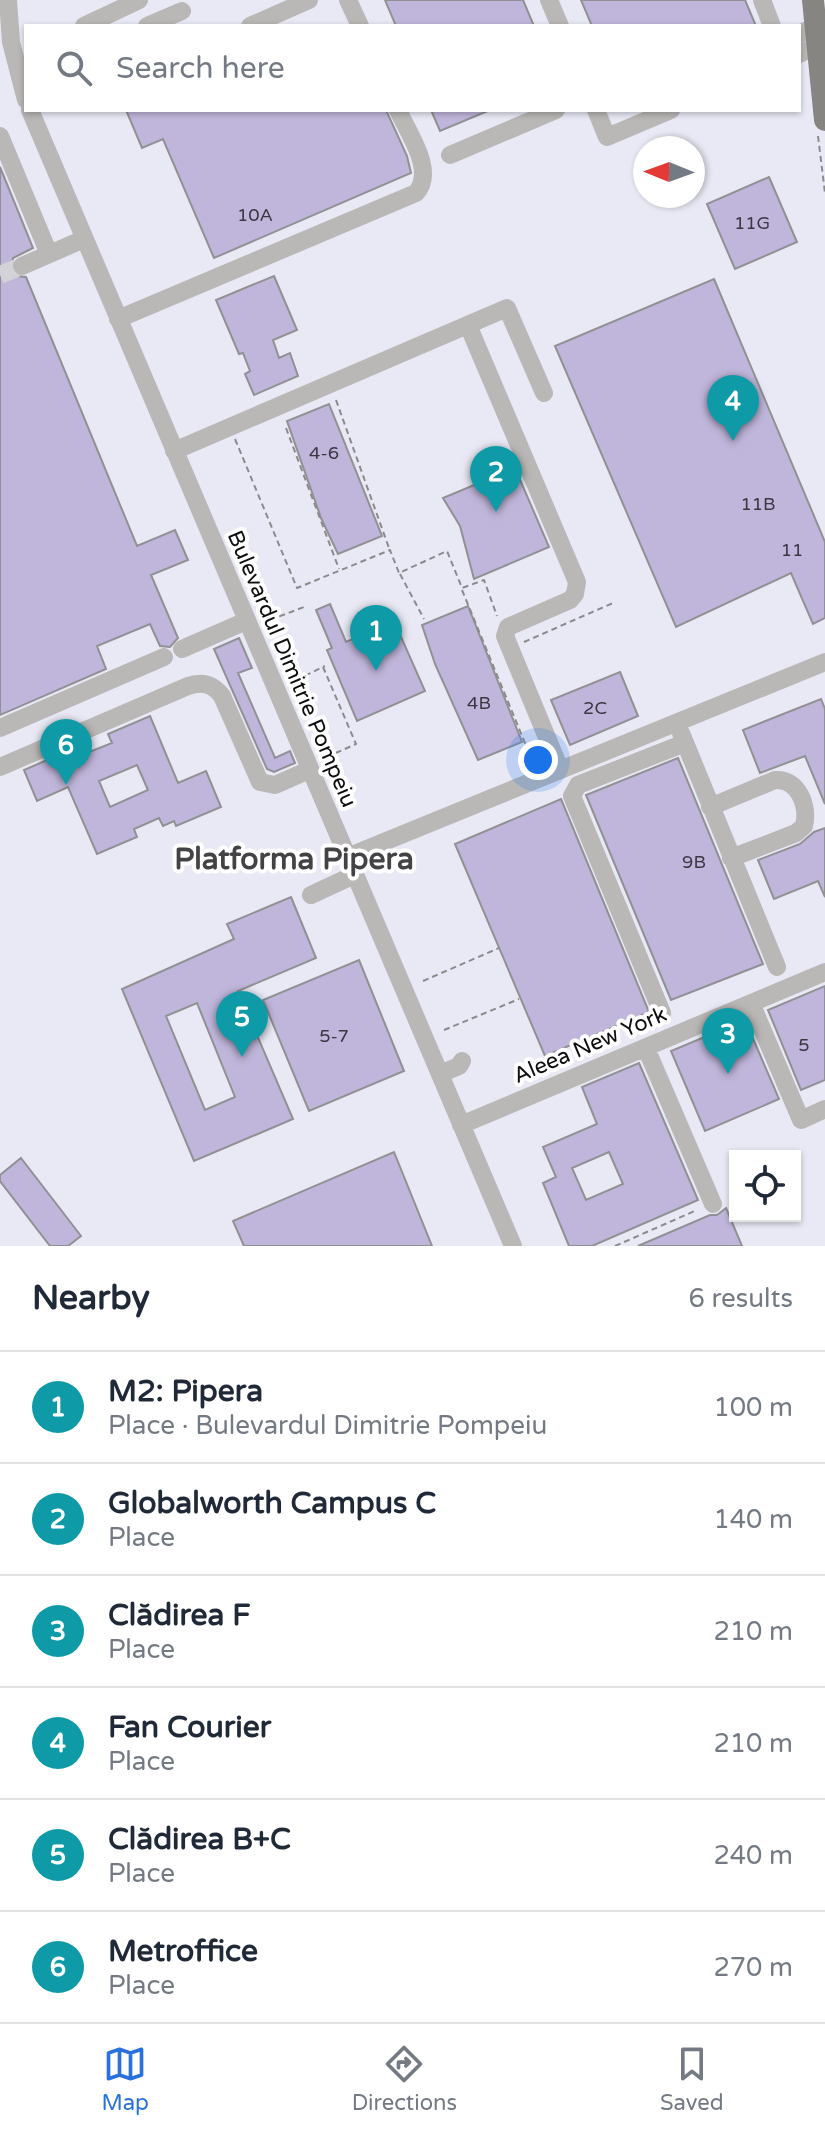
<!DOCTYPE html>
<meta charset="utf-8">
<style>
body{margin:0;font-family:"Varela Round",sans-serif;background:#f2f2f3;color:#1f2937}
.controls{position:absolute;right:24px;bottom:24px;display:grid;overflow:hidden;border-radius:0px;box-shadow:0 2px 6px #0004}
.controls button{width:72px;height:72px;display:grid;place-items:center;padding:0;border:0;border-bottom:2px solid #e0e1e3;background:#fff;color:#1f2937;font:40px sans-serif}
.compass{position:absolute;left:633px;top:136px;width:72px;height:72px;border-radius:50%;background:#fff;box-shadow:0 2px 6px #0004;rotate:271deg}
.you{position:absolute;left:538px;top:760px;width:28px;height:28px;margin:-20px;border:6px solid #fff;border-radius:50%;background:#1a73e8;box-shadow:0 0 0 12px #1a73e833}
.badge{display:grid;place-items:center;width:52px;height:52px;border-radius:50%;background:#2971dd;color:#fff;font-size:26px;font-weight:700}
.pin{position:absolute;translate:-50% -66px;filter:drop-shadow(0 2px 4px #0008)}
.pin::after{content:'';position:absolute;top:42px;width:28px;height:24px;background:inherit;clip-path:polygon(0 0,100% 0,50% 100%)}
.list{margin:0;padding:0;list-style:none}
h2{display:flex;justify-content:space-between;align-items:center;height:104px;margin:0;padding:0 32px;font-size:34px}
h2 small{font-size:26px;font-weight:400;color:#747a83}
.list li{display:grid;grid-template-columns:52px 1fr auto;gap:24px;align-items:center;box-sizing:border-box;height:112px;padding:0 32px;border-top:2px solid #e0e1e3}
.list b{display:block;font-size:30px;white-space:nowrap}
.list p{margin:0;font-size:26px;white-space:nowrap;color:#747a83}
.list em{font-size:26px;font-style:normal;color:#747a83}
.icon{flex:none;width:44px;height:44px;fill:none;stroke:currentColor;stroke-width:2;stroke-linecap:round;stroke-linejoin:round}
.map{position:relative;flex:none;width:825px;height:1246px;overflow:hidden}
.search{position:absolute;background:#fff;box-shadow:0 2px 6px #0004;left:24px;right:24px;top:24px;height:88px;display:flex;align-items:center;gap:20px;box-sizing:border-box;padding:0 28px;border-radius:0px;color:#747a83;font-size:30px}
.sheet{height:776px;background:#fff}
nav{display:flex;justify-content:space-around;align-items:center;box-sizing:border-box;height:112px;border-top:2px solid #e0e1e3;background:#fff;font-size:22px;color:#747a83}
nav a{display:grid;justify-items:center;gap:4px}
nav .on{color:#2971dd}
.map>svg:first-child{display:block}
.built{fill:#e9e9f5;fill-rule:evenodd}
.building{fill:#c0b6db;stroke:#919094;stroke-width:2;fill-rule:evenodd}
.lines{fill:none;stroke-linecap:round;stroke-linejoin:round}
.minor-tunnel{stroke:#d2d2d7;stroke-width:18;stroke-dasharray:18 9;stroke-linecap:butt}
.path{stroke:#8b8b8e;stroke-width:2;stroke-dasharray:6 4;stroke-linecap:butt}
.minor{stroke:#bab8b7;stroke-width:18}
.major{stroke:#878582;stroke-width:22}
.labels{text-anchor:middle;dominant-baseline:central;stroke-width:8;stroke-linejoin:round;paint-order:stroke}
.number-label{font-size:18px;fill:#3a3742}
.street-label{font-size:22px;fill:#0d0d0f;stroke:#fff}
.district-label{font-size:30px;font-weight:bold;fill:#434346;stroke:#fff}
</style>
<div class="map">
<svg width="825" height="1246" viewBox="0 0 825 1246">
<rect width="100%" height="100%" fill="#f5f5fa"/>
<path class="built" d="M0,0H817L825,72V1246H0ZM26,26H799V110H26ZM645,148H693V196H645ZM735,1156H795V1216H735Z"/>
<path class="building" d="M385,0H523L534,26H396Z
M581,0H745L756,26H592Z
M126,110H386L407,156L411,173L214,258L163,139L142,148Z
M431,110H490L440,131Z
M0,167L33,248L13,258L11,270L16,276L26,277L137,546L175,530L188,560L151,575L178,638L170,647L160,646L150,624L97,646L106,669L0,715Z
M769,177L797,242L735,269L707,204Z
M274,276L297,330L273,340L279,358L290,353L298,376L254,395L245,374L250,371L243,353L239,354L216,300Z
M714,279L825,542V618L813,624L791,573L676,627L555,346Z
M329,404L382,536L338,554L321,518L287,421Z
M515,468L549,547L474,579L460,526L443,498Z
M330,604L346,642L394,621L425,691L357,721L327,650L332,648L316,610Z
M468,606L522,742L478,760L435,664L422,625Z
M239,638L252,668L238,673L275,758L290,751L295,763L274,772L267,769L214,649Z
M620,672L638,716L570,745L551,700Z
M821,699L825,709V804L805,756L760,773L743,730Z
M150,716L178,783L206,771L221,807L176,826L174,821L163,826L159,818L134,829L137,837L97,854L68,787L37,801L24,770L84,744L87,753L112,743L108,734ZM137,765L148,790L110,807L99,781Z
M678,758L763,964L671,1000L586,795Z
M561,799L649,1012L545,1056L455,844Z
M825,828V897L818,881L774,899L758,860L800,844L814,832Z
M291,897L316,958L238,991L293,1119L194,1161L122,989L234,939L227,924ZM197,1003L235,1097L205,1110L166,1016Z
M359,960L404,1071L309,1111L263,1000Z
M825,986V1080L801,1090L768,1010Z
M745,1020L779,1099L705,1131L671,1051Z
M639,1063L698,1200L592,1246H569L543,1183L556,1177L543,1147L597,1124L582,1087ZM609,1152L623,1184L586,1200L572,1168Z
M394,1152L432,1246H244L233,1221Z
M21,1158L81,1236L68,1246H50L0,1181V1175Z
M726,1208L742,1246H638L710,1215H717Z"/>
<g class="lines">
<path class="minor-tunnel" d="M0,275L22,266"/>
<path class="path" d="M818,136L825,193
M336,400L389,548
M286,428L339,569
M235,439L297,588L390,550L399,573L447,551L462,588L484,580L497,616
M400,574L424,619
M462,590L534,765
M270,620L304,607
M524,642L613,603
M323,667L356,744L329,756
M296,680L325,666
M423,981L499,948
M444,1030L519,999
M615,1246L697,1210"/>
<path class="minor" d="M8,0L11,42L26,100
M348,0L360,26
M549,0L560,26
M762,0L772,26
M84,26L139,0
M147,26L182,11
M250,26L309,0
M799,34L816,26
M799,54L817,46
M30,110L513,1246
M596,110L607,137L671,110
M0,136L49,254
M450,155L556,110
M22,266L84,239
M118,319L416,193C436,171 408,133 398,110
M468,325L577,582L575,594L570,600L508,627L505,636L560,769
M174,451L507,308L544,393
M182,649L246,621
M0,728L164,657
M681,733L777,967
M0,767L188,686C202,681 213,684 222,696L260,782L275,785L309,770
M710,807L775,780C798,778 809,806 804,826L796,833L731,858
M347,857L825,662
M311,895L354,875
M751,1003L801,1120L825,1109
M662,1013L572,796L578,785L685,743
M646,1048L713,1204
M440,1074L459,1066L462,1061
M461,1125L825,972"/>
<path class="major" d="M813,0L825,120"/>
</g>
<g class="labels">
<g class="number-label">
<text x="255" y="215">10A</text>
<text x="752" y="223">11G</text>
<text x="324" y="453">4-6</text>
<text x="758" y="504">11B</text>
<text x="792" y="550">11</text>
<text x="479" y="703">4B</text>
<text x="595" y="708">2C</text>
<text x="694" y="862">9B</text>
<text x="334" y="1036">5-7</text>
<text x="804" y="1045">5</text>
</g>
<g class="street-label">
<text transform="translate(292 669) rotate(67)">Bulevardul Dimitrie Pompeiu</text>
<text transform="translate(590 1045) rotate(-23)">Aleea New York</text>
</g>
<g class="district-label">
<text x="294" y="859">Platforma Pipera</text>
</g>
</g>
</svg>
<div class="controls">
<button><svg class="icon" aria-label="locate" viewBox="0 0 24 24"><circle cx="12" cy="12" r="6"/><path d="M12 2v4M12 18v4M2 12h4M18 12h4"/></svg></button>
</div>
<svg class="compass" viewBox="-18 -18 36 36"><path d="M0-13l5 13h-10z" fill="#e53935"/><path d="M0 13l5-13h-10z" fill="#747a83"/></svg>
<div class="you"></div>
<div class="pin badge" style="left:376px;top:671px;background:#0f9aa8">1</div>
<div class="pin badge" style="left:496px;top:512px;background:#0f9aa8">2</div>
<div class="pin badge" style="left:728px;top:1074px;background:#0f9aa8">3</div>
<div class="pin badge" style="left:733px;top:441px;background:#0f9aa8">4</div>
<div class="pin badge" style="left:242px;top:1057px;background:#0f9aa8">5</div>
<div class="pin badge" style="left:66px;top:785px;background:#0f9aa8">6</div>
<div class="search"><svg class="icon" aria-label="search" viewBox="0 0 24 24"><circle cx="10" cy="10" r="6"/><path d="M15 15l6 6"/></svg>Search here</div>
</div>
<section class="sheet">
<h2>Nearby<small>6 results</small></h2>
<ul class="list">
<li><span class="badge" style="background:#0f9aa8">1</span><div><b>M2: Pipera</b><p>Place · Bulevardul Dimitrie Pompeiu</p></div><em>100 m</em></li>
<li><span class="badge" style="background:#0f9aa8">2</span><div><b>Globalworth Campus C</b><p>Place</p></div><em>140 m</em></li>
<li><span class="badge" style="background:#0f9aa8">3</span><div><b>Clădirea F</b><p>Place</p></div><em>210 m</em></li>
<li><span class="badge" style="background:#0f9aa8">4</span><div><b>Fan Courier</b><p>Place</p></div><em>210 m</em></li>
<li><span class="badge" style="background:#0f9aa8">5</span><div><b>Clădirea B+C</b><p>Place</p></div><em>240 m</em></li>
<li><span class="badge" style="background:#0f9aa8">6</span><div><b>Metroffice</b><p>Place</p></div><em>270 m</em></li>
</ul>
</section>
<nav>
<a class="on"><svg class="icon" aria-label="map" viewBox="0 0 24 24"><path d="M3 6l6-2 6 2 6-2v14l-6 2-6-2-6 2zM9 4v14M15 6v14"/></svg>Map</a>
<a><svg class="icon" aria-label="directions" viewBox="0 0 24 24"><path d="M12 3l9 9-9 9-9-9zM9 14v-3h6M13 9l2 2-2 2"/></svg>Directions</a>
<a><svg class="icon" aria-label="saved" viewBox="0 0 24 24"><path d="M7 4h10v16l-5-4-5 4z"/></svg>Saved</a>
</nav>
